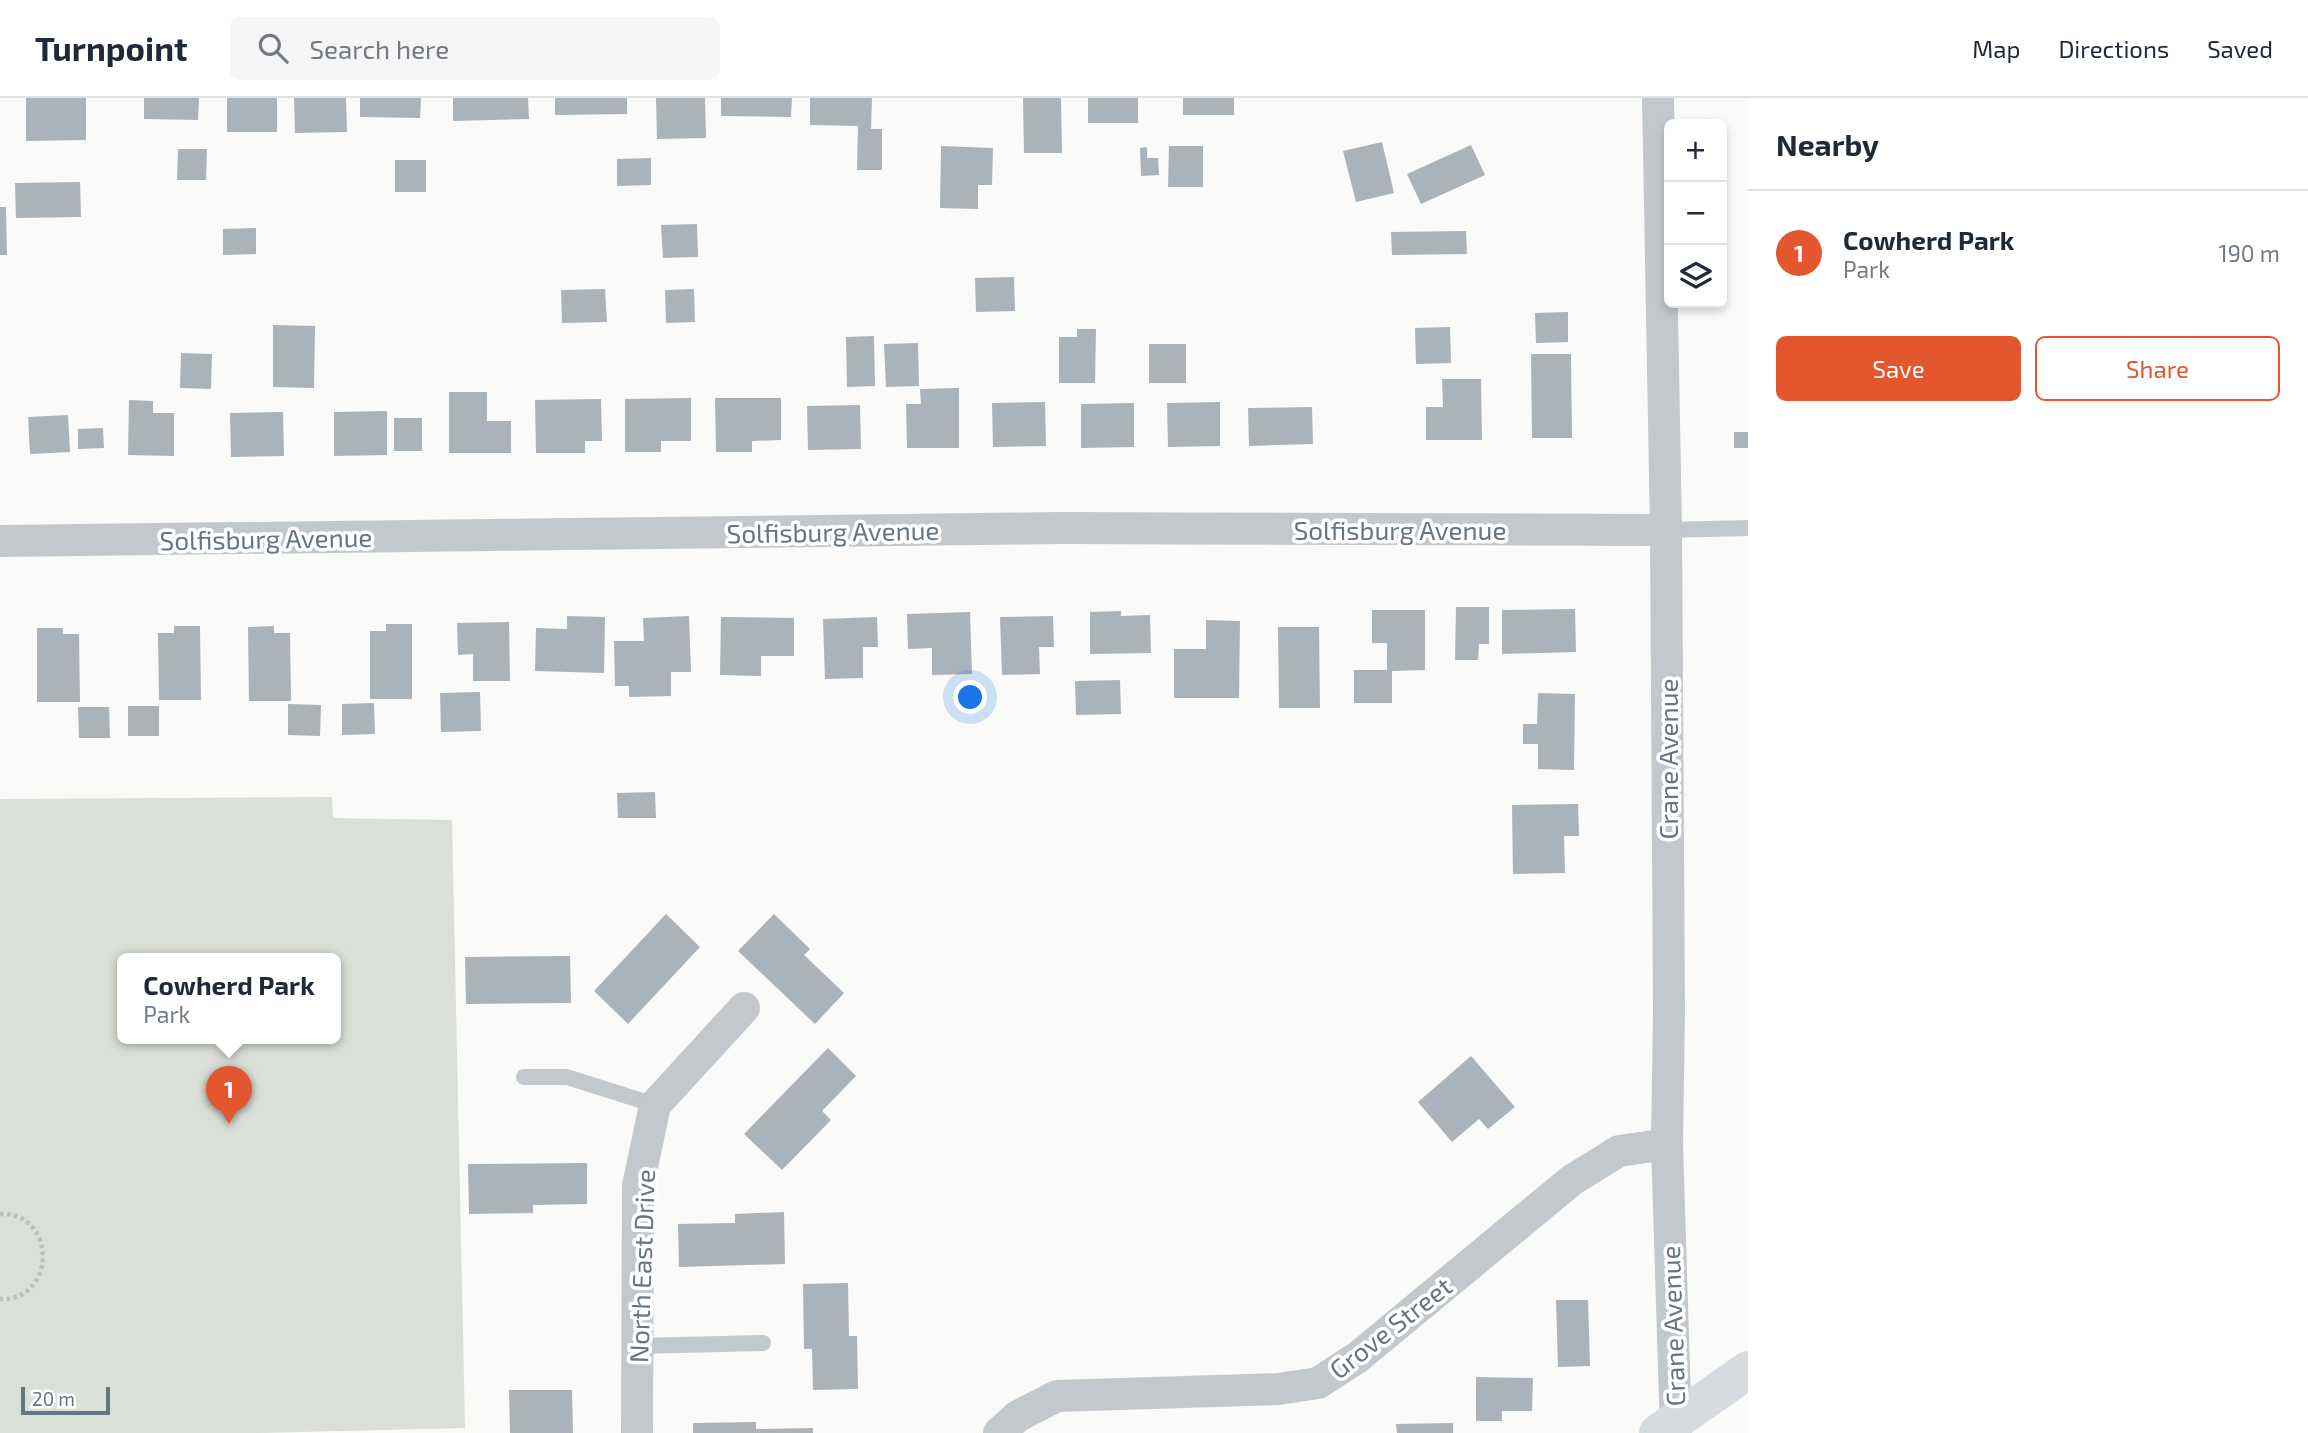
<!DOCTYPE html>
<meta charset="utf-8">
<style>
body{margin:0;font-family:"Exo 2",sans-serif;background:#f6f6f7;color:#1f2937}
.controls{position:absolute;right:21px;top:21px;display:grid;overflow:hidden;border-radius:10px;box-shadow:0 4px 10px #0003}
.controls button{width:63px;height:63px;display:grid;place-items:center;padding:0;border:0;border-bottom:2px solid #e0e1e3;background:#fff;color:#1f2937;font:35px sans-serif}
.scale{position:absolute;left:21px;bottom:18px;width:89px;box-sizing:border-box;padding-left:7px;border:4px solid #657683;border-top:0;font-size:19px;line-height:24px;white-space:nowrap;color:#657683;-webkit-text-stroke:5px #fff;paint-order:stroke}
.you{position:absolute;left:971px;top:600px;width:24px;height:24px;margin:-18px;border:5px solid #fff;border-radius:50%;background:#1a73e8;box-shadow:0 0 0 10px #1a73e833}
.badge{display:grid;place-items:center;width:46px;height:46px;border-radius:50%;background:#e4572e;color:#fff;font-size:23px;font-weight:700}
.pin{position:absolute;translate:-50% -58px;filter:drop-shadow(0 2px 4px #0008)}
.pin::after{content:'';position:absolute;top:37px;width:24px;height:21px;background:inherit;clip-path:polygon(0 0,100% 0,50% 100%)}
.popup{position:absolute;left:117px;top:855px;width:224px;height:91px;box-sizing:border-box;display:grid;place-content:center;border-radius:10px;background:#fff;filter:drop-shadow(0 2px 5px #0005);font-size:23px;white-space:nowrap;color:#747a83}
.popup b{font-size:26px;color:#1f2937}
.popup::after{content:'';position:absolute;left:50%;top:100%;margin-left:-14px;border:14px solid transparent;border-top-color:#fff}
.list{margin:0;padding:0;list-style:none}
h2{display:flex;justify-content:space-between;align-items:center;height:91px;margin:0;padding:0 28px;font-size:30px}
h2 small{font-size:23px;font-weight:400;color:#747a83}
.list li{display:grid;grid-template-columns:46px 1fr auto;gap:21px;align-items:center;box-sizing:border-box;height:126px;padding:0 28px;border-top:2px solid #e0e1e3}
.list b{display:block;font-size:26px;white-space:nowrap}
.list p{margin:0;font-size:23px;white-space:nowrap;color:#747a83}
.list em{font-size:23px;font-style:normal;color:#747a83}
.actions{display:flex;gap:14px;padding:21px 28px}
.actions a{flex:1;padding:16px 0;border:2px solid #e4572e;border-radius:10px;text-align:center;font-size:24px;color:#e4572e}
.actions .main{background:#e4572e;color:#fff}
.icon{flex:none;width:38px;height:38px;fill:none;stroke:currentColor;stroke-width:2;stroke-linecap:round;stroke-linejoin:round}
.map{position:relative;flex:none;width:1748px;height:1335px;overflow:hidden}
header{display:flex;align-items:center;gap:42px;box-sizing:border-box;height:98px;padding:0 35px;background:#fff;border-bottom:2px solid #e0e1e3}
header strong{font-size:33px}
nav{display:flex;gap:38px;margin-inline-start:auto;font-size:24px}
.search{width:490px;height:63px;background:#f6f6f7;display:flex;align-items:center;gap:18px;box-sizing:border-box;padding:0 24px;border-radius:10px;color:#747a83;font-size:26px}
main{display:flex}
aside{flex:1;background:#fff}
.map>svg:first-child{display:block}
.green{fill:#dadfd7;fill-rule:evenodd}
.building{fill:#aab3b9}
.lines{fill:none;stroke-linecap:round;stroke-linejoin:round}
.path{stroke:#bbbfc2;stroke-width:4.5;stroke-dasharray:3.5 3.5;stroke-linecap:butt}
.lane{stroke:#c3c8cc;stroke-width:16}
.street{stroke:#c3c8cc;stroke-width:32}
.secondary{stroke:#d6dbdf;stroke-width:38}
.labels{text-anchor:middle;dominant-baseline:central;stroke-width:7;stroke-linejoin:round;paint-order:stroke}
.street-label{font-size:26px;fill:#657683;stroke:#fff}
</style>
<header>
<strong>Turnpoint</strong>
<div class="search"><svg class="icon" aria-label="search" viewBox="0 0 24 24"><circle cx="10" cy="10" r="6"/><path d="M15 15l6 6"/></svg>Search here</div>
<nav><a>Map</a><a>Directions</a><a>Saved</a></nav>
</header>
<main>
<div class="map">
<svg width="1748" height="1335" viewBox="0 0 1748 1335">
<rect width="100%" height="100%" fill="#fafaf8"/>
<path class="green" d="M332,699L333,720L452,722L465,1330L259,1335H0V701ZM122,860H336V940H122Z"/>
<path class="building" d="M26,0H86V42L26,43Z
M144,0H199L198,22L144,21Z
M227,0H277V34H227Z
M294,0H346L347,34L295,35Z
M360,0H421L420,20L360,19Z
M453,0H528L529,21L453,23Z
M555,0H627V16L555,17Z
M656,0H705L706,40L657,41Z
M721,0H792L791,19L721,18Z
M810,0H872L871,31H882V72H857L858,28L810,27Z
M1023,0H1061L1062,55H1024Z
M1088,0H1138V25H1088Z
M1183,0H1234V17H1183Z
M1382,44L1394,95L1356,104L1343,53Z
M1471,47L1485,77L1421,106L1407,76Z
M941,48L993,50L992,87H978V111L940,110Z
M1169,48H1203V89H1168Z
M1147,49V60H1158L1159,77L1141,78L1140,50Z
M178,51H207L206,82H177Z
M651,60V87L617,88V61Z
M395,62H426V94H395Z
M80,84L81,119L16,120L15,85Z
M0,109H6L7,157H0Z
M697,126L698,159L663,160L661,127Z
M256,130V156L223,157V131Z
M1466,133L1467,156L1392,157L1391,134Z
M1014,179L1015,213L976,214L975,180Z
M605,191L607,224L562,225L561,192Z
M694,191L695,224L666,225L665,192Z
M1568,214V244L1536,245L1535,215Z
M273,227L315,228L314,290L273,289Z
M1450,229L1451,265L1416,266L1415,230Z
M1077,231H1096L1095,285H1059V239H1077Z
M874,238L875,288L847,289L846,239Z
M918,245L919,288L886,289L884,246Z
M1149,246H1186V285H1149Z
M181,255L212,256L211,291L180,290Z
M1531,256H1571L1572,340H1532Z
M1442,281H1481L1482,342H1426V309H1443Z
M959,290V350H907L906,306H921L920,291Z
M449,294H487V323H511V355H449Z
M691,300V343H661V354H625V301Z
M715,300H781V342L752,343V354H716Z
M601,301L602,343H585V355H536L535,302Z
M129,302L153,303V315H174V358L128,357Z
M1045,304L1046,348L993,349L992,305Z
M1220,304V348L1168,349L1167,305Z
M1134,305V349L1081,350V306Z
M860,307L861,351L808,352L807,308Z
M1312,309L1313,346L1249,348L1248,310Z
M387,313V357L334,358V314Z
M283,314L284,358L231,359L230,315Z
M68,317L70,354L30,356L28,319Z
M394,320H422V353H394Z
M103,330L104,350L78,351V331Z
M1734,334H1748V350H1734Z
M1456,509H1489V546H1479L1478,562H1455Z
M1575,511L1576,554L1502,556V512Z
M1372,512H1425V572L1392,573V605H1354V572H1387V545H1372Z
M1121,513V518L1150,517L1151,555L1090,556V514Z
M970,514L972,576L932,577V550L908,551L907,516Z
M567,518L605,519L604,575L535,573L536,530L567,531Z
M689,518L691,574H671V598L629,599V588H615L614,543H644L643,520Z
M1053,518L1054,549H1039L1040,576L1002,577L1000,519Z
M721,519L794,520V558H761V578L720,577Z
M877,519L878,549H863V580L825,581L823,521Z
M1206,522L1240,523L1239,600H1174V551H1206Z
M509,524L510,583H473V556L458,557L457,525Z
M386,526H412V601H370V533H386Z
M174,528H200L201,602H159L158,535H174Z
M274,528V535H290L291,603H249L248,529Z
M1278,529H1319L1320,610H1279Z
M37,530H63V536H79L80,604H37Z
M1120,582L1121,616L1076,617L1075,583Z
M480,594L481,633L441,634L440,595Z
M1538,595L1575,596L1574,672L1538,671V646H1523V626H1537Z
M374,605L375,636L342,637V606Z
M288,606L321,607L320,638L288,637Z
M128,608H159V638H128Z
M78,609H109L110,640H79Z
M655,694L656,720H618L617,695Z
M1578,706L1579,738H1564L1565,775L1513,776L1512,707Z
M666,816L700,849L628,926L594,893Z
M774,816L810,851L804,857L844,895L815,926L738,853Z
M570,858L571,905L466,906L465,859Z
M828,950L856,978L822,1013L831,1022L782,1072L744,1036Z
M1471,958L1515,1009L1488,1031L1479,1021L1452,1044L1418,1004Z
M587,1065V1106L533,1107V1115L469,1116L468,1066Z
M784,1114L785,1166L679,1169L678,1126L735,1125V1116Z
M848,1185L849,1238H857L858,1291L813,1292L812,1251H804L803,1186Z
M1556,1202H1588L1590,1268L1558,1269Z
M1476,1279L1533,1280L1532,1313H1502V1323H1476Z
M509,1292H572L573,1335H510Z
M756,1324V1331L813,1330V1335H693V1325Z
M1453,1325V1335H1397L1396,1326Z"/>
<g class="lines">
<path class="path" d="M0,1116C58,1114 56,1204 0,1201"/>
<path class="lane" d="M1666,432L1748,430
M524,979H567L655,1007
M637,1248L763,1245"/>
<path class="street" d="M1658,0L1666,432L1669,912L1667,1046L1676,1335
M0,443L1062,430L1666,432
M637,1335L638,1088L655,1007L744,910
M999,1335L1018,1318L1057,1298L1278,1291L1318,1285L1358,1259L1572,1082L1619,1053L1667,1046"/>
<path class="secondary" d="M1658,1335L1748,1272"/>
</g>
<g class="labels">
<g class="street-label">
<text x="1400" y="431">Solfisburg Avenue</text>
<text transform="translate(833 433) rotate(-1)">Solfisburg Avenue</text>
<text transform="translate(266 440) rotate(-1)">Solfisburg Avenue</text>
<text transform="translate(1667 661) rotate(-90)">Crane Avenue</text>
<text transform="translate(641 1168) rotate(-88)">North East Drive</text>
<text transform="translate(1672 1228) rotate(-92)">Crane Avenue</text>
<text transform="translate(1390 1229) rotate(-38)">Grove Street</text>
</g>
</g>
</svg>
<div class="controls">
<button>+</button>
<button>−</button>
<button><svg class="icon" aria-label="layers" viewBox="0 0 24 24"><path d="M12 4l9 5-9 5-9-5zM3 14l9 5 9-5"/></svg></button>
</div>
<div class="scale">20 m</div>
<div class="you"></div>
<div class="pin badge" style="left:229px;top:1026px">1</div>
<div class="popup"><b>Cowherd Park</b>Park</div>
</div>
<aside>
<h2>Nearby<small></small></h2>
<ul class="list">
<li><span class="badge">1</span><div><b>Cowherd Park</b><p>Park</p></div><em>190 m</em></li>
</ul>
<div class="actions"><a class="main">Save</a><a>Share</a></div>
</aside>
</main>
